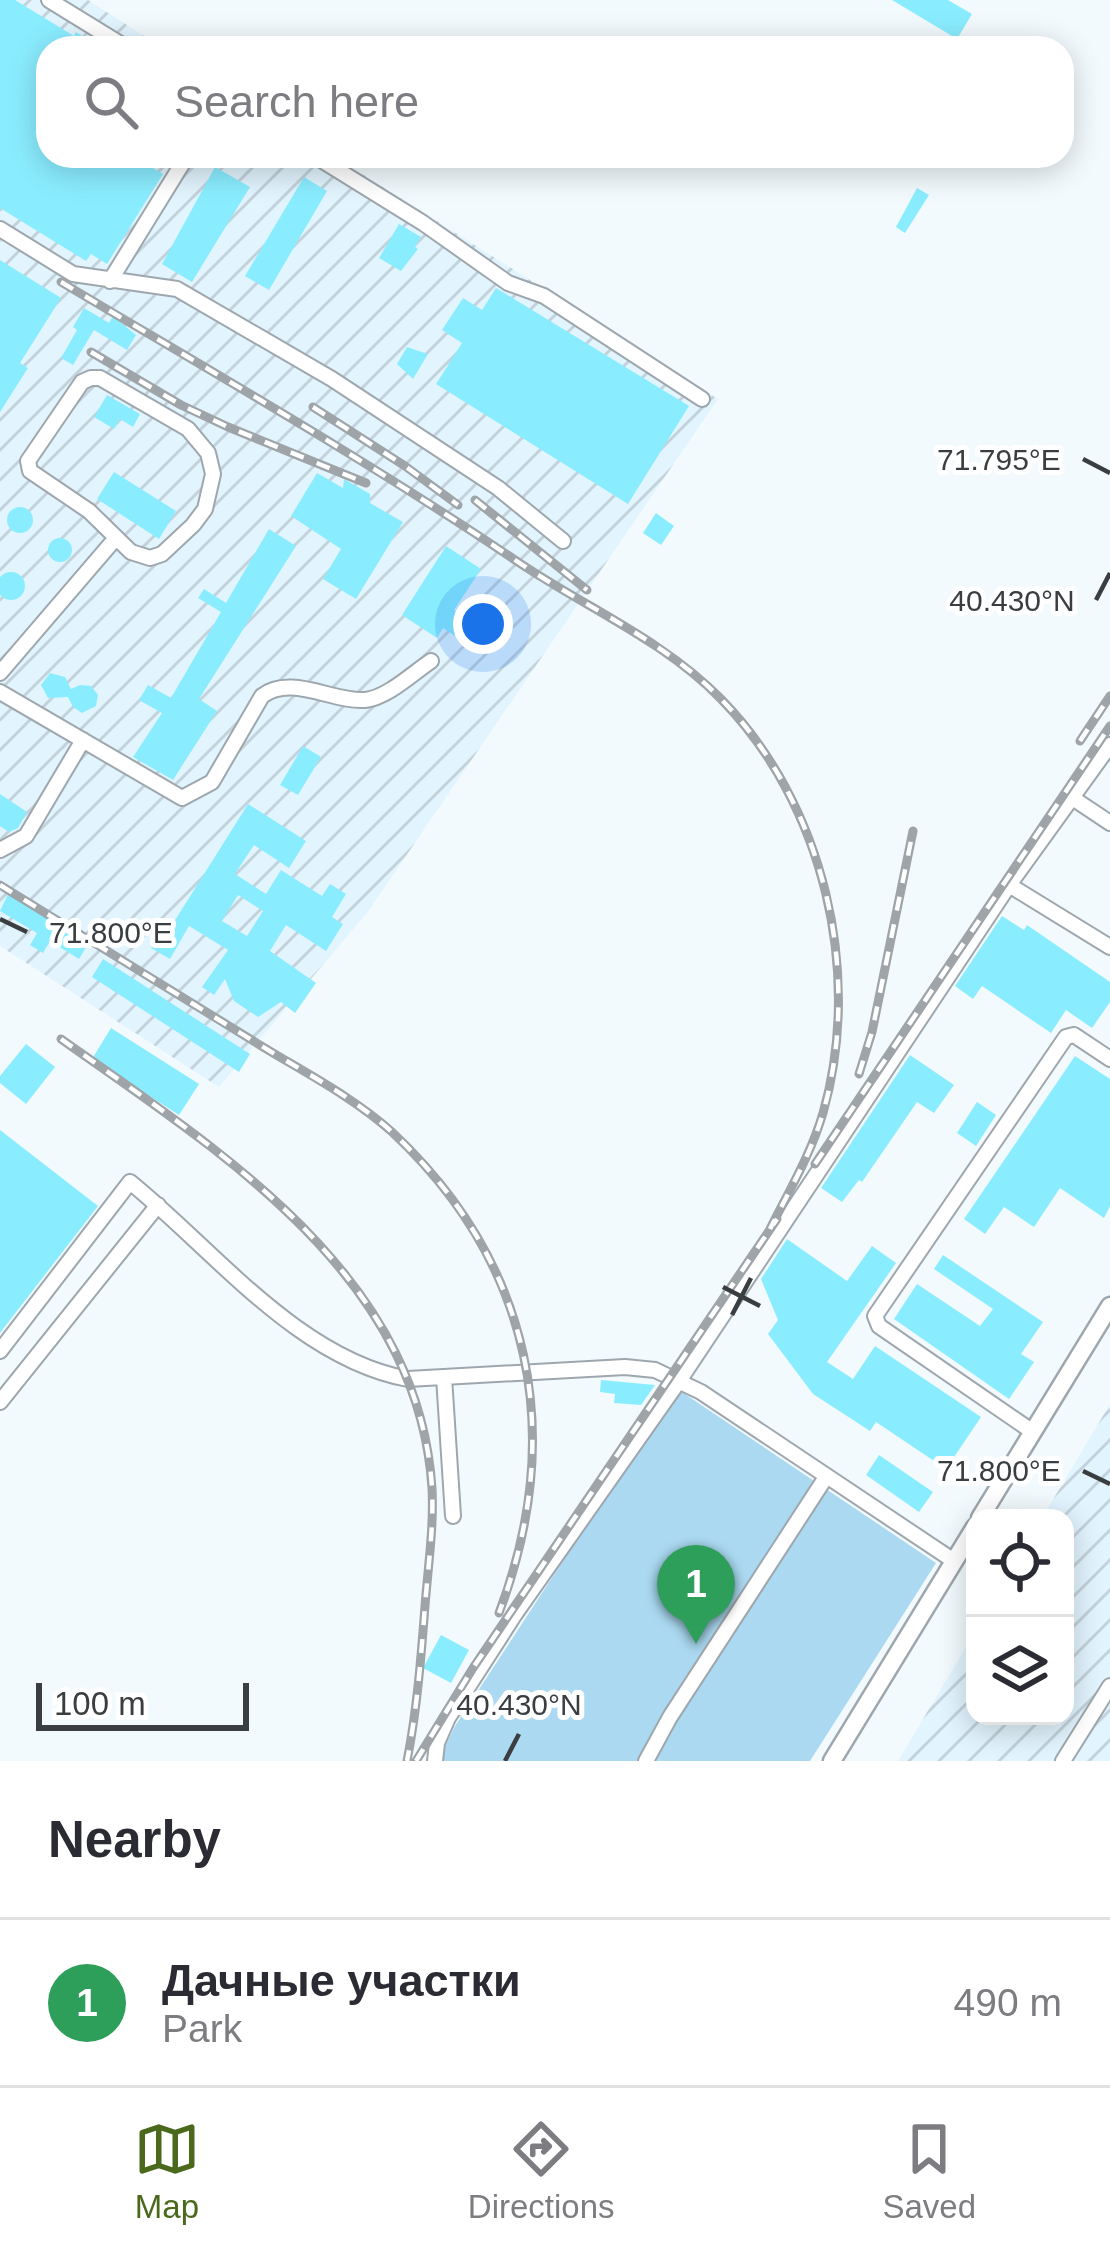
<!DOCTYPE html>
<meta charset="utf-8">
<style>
body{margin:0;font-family:Arial,sans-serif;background:#f2f2f3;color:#2b2b33}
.controls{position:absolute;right:36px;bottom:36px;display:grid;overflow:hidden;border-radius:24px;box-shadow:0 6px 30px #0003}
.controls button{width:108px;height:108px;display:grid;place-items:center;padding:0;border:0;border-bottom:3px solid #e1e1e2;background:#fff;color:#2b2b33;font:60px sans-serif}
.scale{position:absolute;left:36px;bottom:30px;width:213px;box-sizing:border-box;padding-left:12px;border:6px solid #3a3e40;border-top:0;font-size:33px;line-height:42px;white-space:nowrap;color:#3a3e40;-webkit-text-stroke:9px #fff;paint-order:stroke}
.you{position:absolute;left:483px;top:624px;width:42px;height:42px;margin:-30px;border:9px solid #fff;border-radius:50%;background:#1a73e8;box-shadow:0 0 0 18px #1a73e833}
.badge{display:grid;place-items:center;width:78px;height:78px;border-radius:50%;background:#4b691d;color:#fff;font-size:39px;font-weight:700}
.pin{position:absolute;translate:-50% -99px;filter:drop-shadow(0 3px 6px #0008)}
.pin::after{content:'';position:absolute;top:63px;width:42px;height:36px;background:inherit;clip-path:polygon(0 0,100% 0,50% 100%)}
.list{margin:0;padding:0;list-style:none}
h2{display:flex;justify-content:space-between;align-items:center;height:156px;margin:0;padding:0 48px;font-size:51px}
h2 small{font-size:39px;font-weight:400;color:#7c7c81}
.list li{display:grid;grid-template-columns:78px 1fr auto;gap:36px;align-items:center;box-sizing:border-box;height:168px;padding:0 48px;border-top:3px solid #e1e1e2}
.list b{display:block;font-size:45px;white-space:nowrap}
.list p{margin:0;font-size:39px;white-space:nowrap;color:#7c7c81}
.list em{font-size:39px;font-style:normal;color:#7c7c81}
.icon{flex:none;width:66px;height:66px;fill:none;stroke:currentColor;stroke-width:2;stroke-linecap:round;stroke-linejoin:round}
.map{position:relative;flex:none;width:1110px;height:1761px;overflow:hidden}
.search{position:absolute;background:#fff;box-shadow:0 6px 30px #0003;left:36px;right:36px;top:36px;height:132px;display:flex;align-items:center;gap:30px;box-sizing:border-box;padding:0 42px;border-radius:36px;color:#7c7c81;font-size:45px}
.sheet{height:324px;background:#fff}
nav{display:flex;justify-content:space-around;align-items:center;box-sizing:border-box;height:168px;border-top:3px solid #e1e1e2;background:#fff;font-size:33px;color:#7c7c81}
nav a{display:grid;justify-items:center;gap:6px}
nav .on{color:#4b691d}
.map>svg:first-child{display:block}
.industrial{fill:url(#industrial-furrows)}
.garden{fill:#aad9f1}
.building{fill:#8aedff;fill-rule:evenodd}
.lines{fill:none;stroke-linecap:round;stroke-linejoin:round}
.minor-casing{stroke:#9ea7ad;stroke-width:18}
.major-casing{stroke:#9ea7ad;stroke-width:21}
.minor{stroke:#fff;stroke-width:14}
.major{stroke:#fff;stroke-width:16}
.rail-casing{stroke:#9ea4a7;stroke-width:9}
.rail{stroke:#fff;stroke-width:4.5;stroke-dasharray:14;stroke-linecap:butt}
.ticks{fill:none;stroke:#3a3e40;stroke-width:4.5}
.ticks-label{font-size:30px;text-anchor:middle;fill:#3a3e40;stroke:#fff;stroke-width:10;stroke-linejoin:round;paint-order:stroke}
</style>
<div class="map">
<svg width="1110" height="1761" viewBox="0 0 1110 1761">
<defs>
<pattern id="industrial-furrows" width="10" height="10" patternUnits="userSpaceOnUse" patternTransform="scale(3)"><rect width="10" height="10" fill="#e2f4fe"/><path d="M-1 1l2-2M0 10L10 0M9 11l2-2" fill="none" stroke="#c3d2db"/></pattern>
</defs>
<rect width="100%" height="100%" fill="#f2fafe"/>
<path class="industrial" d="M0,0H88L163,48H48V156H334L718,399L367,913L219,1087L0,946Z
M1110,1404V1761H898L975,1632V1716H1065V1518H1042Z"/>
<path class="garden" d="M676,1388L936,1563L810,1761H438L455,1726Z"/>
<path class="building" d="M0,0H15L74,36L76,32L102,48H48V156H151L146,164L163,174L107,264L91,254L86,261L0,208Z
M892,0H948L972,14L957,39Z
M215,167L250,187L192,282L162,264Z
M304,177L327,191L269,290L245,276Z
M917,188L929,195L905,233L896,227Z
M399,224L421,237L415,247L418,249L401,271L379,258Z
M0,260L61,298L20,363L28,368L0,412Z
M496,288L689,406L628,504L436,384L462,343L442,330L463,298L482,310Z
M84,308L109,323L113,316L136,335L127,350L94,330L73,365L61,358L77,330L73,327Z
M407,347L428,354L413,379L397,364Z
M107,395L140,414L133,427L120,419L114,429L94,417Z
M114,472L176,511L159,539L97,499Z
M317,473L343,488L344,479L370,494V503L403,522L356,599L323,579L341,549L291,516Z
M7 520a13 13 0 1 1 26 0a13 13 0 1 1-26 0Z
M656,513L674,526L661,545L643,533Z
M269,529L296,546L199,699L217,711L173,780L133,757L162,713L139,700L148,685L171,698L221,612L198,598L204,589L226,603Z
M48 550a12 12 0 1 1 24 0a12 12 0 1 1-24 0Z
M446,546L481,569L454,610L493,635L481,653L443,628L437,638L402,615Z
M-3 586a14 14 0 1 1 28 0a14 14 0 1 1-28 0Z
M50,673L65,677L71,689L80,685L91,686L98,695L96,706L82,713L73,707L68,697L48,698L41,685Z
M303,746L321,757L298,795L280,785Z
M0,794L27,812L18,828L9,832L0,826Z
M248,804L306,841L289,868L254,845L235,874L266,894L281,870L322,896L330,884L346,894L332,917L343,924L326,951L286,925L270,951L316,983L295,1013L281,1002L258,1017L234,1001L225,979L214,995L202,987L228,950L189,926L170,959L151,948L162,930L167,933ZM238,895L263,911L247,936L222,921Z
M9,892L90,941L79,959L50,941L43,953L30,945L37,933L0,911Z
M1002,916L1024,930L1027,925L1110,982V1002L1092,1028L1066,1010L1051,1033L982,986L973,999L955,986Z
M103,959L250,1054L239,1072L92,977Z
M111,1028L199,1084L179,1115L92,1059Z
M26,1044L55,1067L26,1104L0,1083V1076Z
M910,1055L954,1085L934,1113L917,1102L862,1182L859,1180L842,1202L821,1188Z
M1075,1056L1110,1079V1206L1104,1218L1060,1188L1034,1227L1004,1207L985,1234L964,1219Z
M977,1102L996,1115L976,1146L957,1133Z
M0,1130L98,1206L0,1333Z
M787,1239L847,1281L872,1246L896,1263L827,1362L853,1379L875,1346L981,1417L946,1469L876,1422L870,1431L813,1394L768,1334L778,1320L761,1279Z
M943,1255L1043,1322L1021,1354L1034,1362L1009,1399L894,1319L917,1284L980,1326L993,1309L934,1269Z
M601,1380L655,1385L641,1405L614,1403L615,1394L600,1392Z
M879,1455L933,1492L919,1512L866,1475Z
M672,1561L686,1569L667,1602L658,1598L671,1574L666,1572Z
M441,1635L469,1650L451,1683L423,1668Z"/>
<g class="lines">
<g class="minor-casing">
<path id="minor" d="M49,0L127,48
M315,156L423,223L508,283L544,296L702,399
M0,229L73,274L177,289L332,379L498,488L563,541
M110,281L187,156
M91,378H100L188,429L208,453L213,474L205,509L193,525L162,554L150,558L131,552L89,511L30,471L28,461L82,382Z
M0,673L115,539
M0,692L182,798L212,782L262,696C291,674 332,702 365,700C387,698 413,673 431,661
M1074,799L1110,823
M0,850L26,836L83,740
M1009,885L1110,947
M0,1351L130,1182C214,1250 298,1359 408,1379L625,1367L655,1370L701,1392L954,1561
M444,1377L453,1516
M0,1402L158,1205
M1033,1432L879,1326L875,1316L1066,1037L1074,1035L1110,1059
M435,1761L437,1743L448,1718L515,1614L679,1381L1009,885L1110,745
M646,1761L670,1717L826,1477
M1063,1761L1110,1686"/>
</g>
<g class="major-casing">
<path id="major" d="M980,1518L1110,1306
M832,1761L975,1527"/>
</g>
<use href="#minor" class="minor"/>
<use href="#major" class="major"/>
<g class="rail-casing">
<path id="rail" d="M61,282C214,373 370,462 518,562C585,607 665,641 721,699C824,804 863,973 823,1113C811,1154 789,1191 770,1229
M91,352L181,405L228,427L366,483
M313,407L405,466L458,505
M475,500L587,590
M1080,741L1110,696
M0,885C85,937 170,990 255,1042C300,1070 352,1096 392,1132C533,1264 566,1435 499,1613
M61,1039C219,1151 418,1273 432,1488C434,1527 428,1567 425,1606C421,1658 417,1710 407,1761
M859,1074L872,1032L913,831
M815,1164L1110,726
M416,1761L473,1668L777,1219"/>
</g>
<use href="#rail" class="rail"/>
</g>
<path class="ticks" d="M1083,459L1110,473M1096,600L1110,573M0,919L27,932M723,1287L760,1306M732,1315L751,1278M1083,1471L1110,1484M505,1761L519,1734"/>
<g class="ticks-label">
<text x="999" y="470">71.795°E</text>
<text x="1012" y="611">40.430°N</text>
<text x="111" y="943">71.800°E</text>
<text x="999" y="1481">71.800°E</text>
<text x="519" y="1715">40.430°N</text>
</g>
</svg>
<div class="controls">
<button><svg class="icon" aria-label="locate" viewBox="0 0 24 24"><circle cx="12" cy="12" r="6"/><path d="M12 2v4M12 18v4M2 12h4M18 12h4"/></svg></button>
<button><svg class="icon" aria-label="layers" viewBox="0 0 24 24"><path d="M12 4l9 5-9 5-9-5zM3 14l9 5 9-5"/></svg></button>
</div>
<div class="scale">100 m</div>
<div class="you"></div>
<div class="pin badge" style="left:696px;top:1644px;background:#2e9e5b">1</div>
<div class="search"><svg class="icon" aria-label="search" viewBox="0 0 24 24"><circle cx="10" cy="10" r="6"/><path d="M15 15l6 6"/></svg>Search here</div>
</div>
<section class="sheet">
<h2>Nearby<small></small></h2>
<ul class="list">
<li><span class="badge" style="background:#2e9e5b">1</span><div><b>Дачные участки</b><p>Park</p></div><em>490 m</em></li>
</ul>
</section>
<nav>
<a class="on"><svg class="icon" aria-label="map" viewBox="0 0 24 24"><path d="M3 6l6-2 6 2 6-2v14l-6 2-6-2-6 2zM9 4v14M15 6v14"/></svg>Map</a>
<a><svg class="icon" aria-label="directions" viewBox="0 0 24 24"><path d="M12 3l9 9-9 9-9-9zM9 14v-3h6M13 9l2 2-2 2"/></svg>Directions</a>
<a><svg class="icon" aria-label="saved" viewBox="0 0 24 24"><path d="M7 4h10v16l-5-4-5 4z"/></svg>Saved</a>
</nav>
